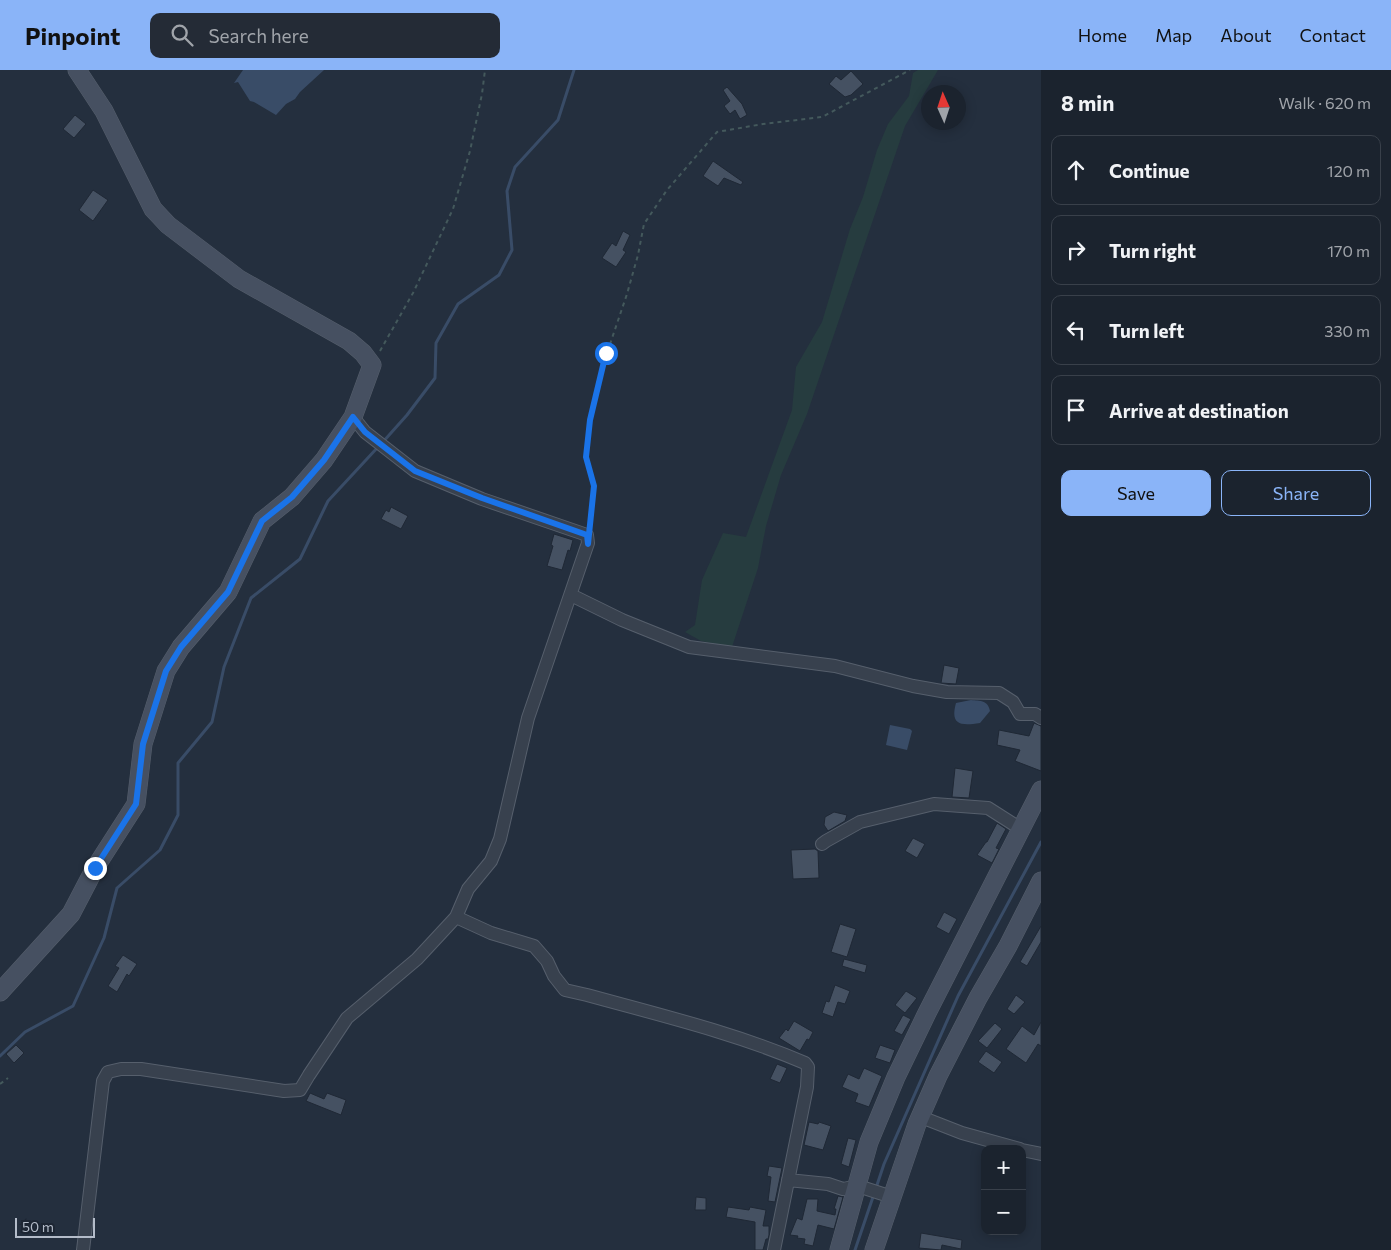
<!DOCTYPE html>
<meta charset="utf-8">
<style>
body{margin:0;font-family:Commissioner,sans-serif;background:#242b36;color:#f1f3f6}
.controls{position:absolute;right:15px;bottom:15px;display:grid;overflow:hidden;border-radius:10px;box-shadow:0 2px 12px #0003}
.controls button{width:45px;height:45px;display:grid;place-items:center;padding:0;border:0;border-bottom:1px solid #39404a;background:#1b232e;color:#f1f3f6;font:25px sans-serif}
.compass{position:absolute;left:921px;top:15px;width:45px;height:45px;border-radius:50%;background:#1b232e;box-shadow:0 2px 12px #0003;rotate:357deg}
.scale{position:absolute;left:15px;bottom:12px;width:80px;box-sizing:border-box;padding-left:5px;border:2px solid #b4bcc9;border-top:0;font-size:14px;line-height:18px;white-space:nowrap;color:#b4bcc9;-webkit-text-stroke:4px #1d2633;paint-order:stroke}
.stop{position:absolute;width:15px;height:15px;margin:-11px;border:4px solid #1a73e8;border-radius:50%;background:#fff}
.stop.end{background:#1a73e8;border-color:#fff;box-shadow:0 1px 5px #0008}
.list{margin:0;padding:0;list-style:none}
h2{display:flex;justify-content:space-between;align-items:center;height:65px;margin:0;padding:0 20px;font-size:21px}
h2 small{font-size:16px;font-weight:400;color:#a0a4aa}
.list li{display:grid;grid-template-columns:32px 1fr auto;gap:15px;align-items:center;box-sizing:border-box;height:70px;margin:0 10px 10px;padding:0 10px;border:1px solid #39404a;border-radius:10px}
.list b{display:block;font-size:19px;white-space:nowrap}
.list em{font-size:16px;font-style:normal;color:#a0a4aa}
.actions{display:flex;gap:10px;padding:15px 20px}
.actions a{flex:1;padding:11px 0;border:1px solid #8ab4f8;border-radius:10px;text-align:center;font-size:18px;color:#8ab4f8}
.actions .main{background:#8ab4f8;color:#111}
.icon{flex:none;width:28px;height:28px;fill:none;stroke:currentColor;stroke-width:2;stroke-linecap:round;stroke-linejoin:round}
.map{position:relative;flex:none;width:1041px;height:1180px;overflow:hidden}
header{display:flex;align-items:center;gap:30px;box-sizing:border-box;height:70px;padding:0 25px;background:#8ab4f8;color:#111}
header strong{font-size:24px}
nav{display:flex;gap:28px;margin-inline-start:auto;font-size:18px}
.search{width:350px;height:45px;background:#242b36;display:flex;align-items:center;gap:12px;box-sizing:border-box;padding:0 18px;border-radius:10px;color:#a0a4aa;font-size:19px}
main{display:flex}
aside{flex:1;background:#1b232e}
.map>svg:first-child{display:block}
.green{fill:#263c3f}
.water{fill:#394c67}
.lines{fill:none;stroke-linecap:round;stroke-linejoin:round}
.stream{stroke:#394c67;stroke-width:3}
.building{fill:#455162;stroke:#1f2835}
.street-casing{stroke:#565f6c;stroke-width:14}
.secondary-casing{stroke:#565f6c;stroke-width:19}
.path{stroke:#44595c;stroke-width:2;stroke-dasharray:4 4;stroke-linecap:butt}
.street{stroke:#38414e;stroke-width:12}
.secondary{stroke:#465061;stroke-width:18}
.route{stroke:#1a73e8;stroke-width:6}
</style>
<header>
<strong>Pinpoint</strong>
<div class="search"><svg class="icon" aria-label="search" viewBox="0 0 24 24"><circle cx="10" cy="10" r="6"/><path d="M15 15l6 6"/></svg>Search here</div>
<nav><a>Home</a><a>Map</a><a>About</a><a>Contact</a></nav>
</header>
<main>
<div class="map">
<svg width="1041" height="1180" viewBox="0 0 1041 1180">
<rect width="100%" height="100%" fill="#242f3e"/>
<path class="green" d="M918,0H938L905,56L807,344L781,405L766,456L758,498L732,577L701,571L685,562L695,555L702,510L723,463L746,467L792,340L796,297L822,252L850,159L863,127L877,80L888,54L909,26L913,3Z"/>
<path class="water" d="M243,0H324L300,22L295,29L286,34L276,45L254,32L250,31L238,12L234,13Z
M971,630C980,631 988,630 990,641L980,653C960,656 950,655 956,633Z
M890,655L910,659L912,661L907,680L886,675Z"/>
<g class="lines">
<path class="stream" d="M382,373L407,345L435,308L436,273L458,234L499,205L512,180L507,121L515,97L558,50L574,0
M0,986L25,962L73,936L104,868L117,818L160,780L178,745V693L212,652L224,597L251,528L300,489L328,431L378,377
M876,1118L884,1094L958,926L1041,772
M855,1180L874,1124"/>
</g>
<path class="building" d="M851,1L863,14L851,25L845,27L829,14L836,6L841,10Z
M727,17L742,34L747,45L740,49L735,40L730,44L724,36L730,31L723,20Z
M75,45L86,54L74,68L63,59Z
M713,91L743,112L741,115L724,108L718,116L703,106Z
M93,120L108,130L93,151L79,140Z
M623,161L630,165L623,180L626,182L616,197L602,188L612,173L616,176Z
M391,437L408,446L401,459L381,449L386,440L389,442Z
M554,464L573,470L570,481L568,480L562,500L547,496L553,476L551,475Z
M944,595L959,598L956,614L941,613Z
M1034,653L1041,656V701L1015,691L1020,680L997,675L999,660L1029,666Z
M955,698L973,701L969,728L952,727Z
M834,742L847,745L845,751L828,761L824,755L825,747Z
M997,753L1006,759L996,778L999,779L992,793L977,785L986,772H987Z
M913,768L925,774L917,788L905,781Z
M815,779L818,781L819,808L793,809L791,780Z
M944,842L957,849L949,864L936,857Z
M840,854L856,859L847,887L831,882Z
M1041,856V872L1027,896L1020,892Z
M123,885L137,894L129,906L127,904L117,922L108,916L119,898L115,896Z
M844,889L867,895L865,903L842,896Z
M835,915L850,921L845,934L838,932L833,947L822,943L826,931L829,932Z
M906,921L917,928L905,943L895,935Z
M1016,925L1025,932L1014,944L1007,939Z
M903,945L911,949L902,965L894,961Z
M794,951L813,962L809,970L807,969L800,981L779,968L786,959L788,961Z
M1041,952V976L1038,974L1026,993L1006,979L1022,956L1034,965Z
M995,953L1002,959L987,978L978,971Z
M16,975L24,983L14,993L6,984Z
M880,975L895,980L890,993L875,988Z
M986,981L1002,992L994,1003L978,992Z
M777,994L787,998L780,1013L770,1009Z
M864,998L882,1006L869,1037L855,1032L858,1024L842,1017L848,1004L859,1009Z
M310,1023L324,1029L327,1023L346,1030L341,1045L306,1031Z
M809,1052L818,1054L819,1052L831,1056L823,1080L804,1075Z
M848,1068L856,1070L849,1097L841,1094Z
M769,1096L782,1098L775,1132L768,1131L771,1107L767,1106Z
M838,1126L843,1127L834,1159L818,1155L813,1176L804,1174L805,1169L797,1168L798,1166L790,1165L797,1148L802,1150L807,1129H818L817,1141L835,1145L836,1139H834Z
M696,1127L706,1128V1140H695Z
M728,1137L749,1140L750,1137L766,1140L763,1156H769V1165L768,1169H766L763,1180H755V1152L726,1147Z
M921,1163L962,1170L961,1179L942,1175L941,1180L919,1178Z"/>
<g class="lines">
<g class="street-casing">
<path id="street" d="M571,525L622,550L689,577L835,596L913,616L947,622L999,623L1013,632L1020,644H1035L1041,648
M822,774L826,771L860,752L934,734L988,738L1021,759
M456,847L491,863L534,876L547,891L554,906L565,920L587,925C660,945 735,963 805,993L808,997L807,1017L774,1180
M921,1047L962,1063L1020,1079
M1022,1080L1041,1084
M788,1110L828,1114L843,1119L858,1116L892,1127
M83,1180L103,1011L108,1002L121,999H141L284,1021L300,1020L309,1005L347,948L417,889L456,847L468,819L491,791L500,769L528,648L588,473L587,465L482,429L415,401L365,362L353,347"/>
</g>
<g class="secondary-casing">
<path id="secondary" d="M0,922L71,844L95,798L136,734L143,674L166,601L181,577L228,522L262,451L292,427L324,390L353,347L372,295L363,283L349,271L239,209L168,155L153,139L104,41L77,0
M839,1180L869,1072L896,1007L926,945L1041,720
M874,1180L917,1054L938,1006L978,928L1008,876L1041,811"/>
</g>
<path class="path" d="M380,281L413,223L453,139L470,81L482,24L485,0
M589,454L594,416L586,387L590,349L607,283L627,224L638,185L644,154L667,120L717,62L763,54L822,47L910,0
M0,1014L8,1008"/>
<use href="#street" class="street"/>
<use href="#secondary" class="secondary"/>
</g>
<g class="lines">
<path class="route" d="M95,798L136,734L143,674L166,601L181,577L228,522L262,451L292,427L324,390L353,347L365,362L415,401L482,428L587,465L588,474L594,416L586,387L590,350L606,283"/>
</g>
</svg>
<div class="controls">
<button>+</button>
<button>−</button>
</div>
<svg class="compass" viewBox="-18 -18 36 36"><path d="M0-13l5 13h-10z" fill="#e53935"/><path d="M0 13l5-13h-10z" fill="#a0a4aa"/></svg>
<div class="scale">50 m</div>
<div class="stop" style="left:606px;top:283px"></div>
<div class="stop end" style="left:95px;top:798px"></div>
</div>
<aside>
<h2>8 min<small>Walk · 620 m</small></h2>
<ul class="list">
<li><svg class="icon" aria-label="ahead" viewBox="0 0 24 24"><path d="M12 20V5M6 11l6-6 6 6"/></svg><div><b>Continue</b></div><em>120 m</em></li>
<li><svg class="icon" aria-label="right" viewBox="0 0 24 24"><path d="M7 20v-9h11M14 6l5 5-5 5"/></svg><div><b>Turn right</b></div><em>170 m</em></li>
<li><svg class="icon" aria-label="left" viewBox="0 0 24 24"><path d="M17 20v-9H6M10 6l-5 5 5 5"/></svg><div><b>Turn left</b></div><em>330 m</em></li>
<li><svg class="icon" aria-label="arrive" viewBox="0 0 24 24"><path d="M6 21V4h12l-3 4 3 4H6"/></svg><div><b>Arrive at destination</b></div></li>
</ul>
<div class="actions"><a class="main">Save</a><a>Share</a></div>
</aside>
</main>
